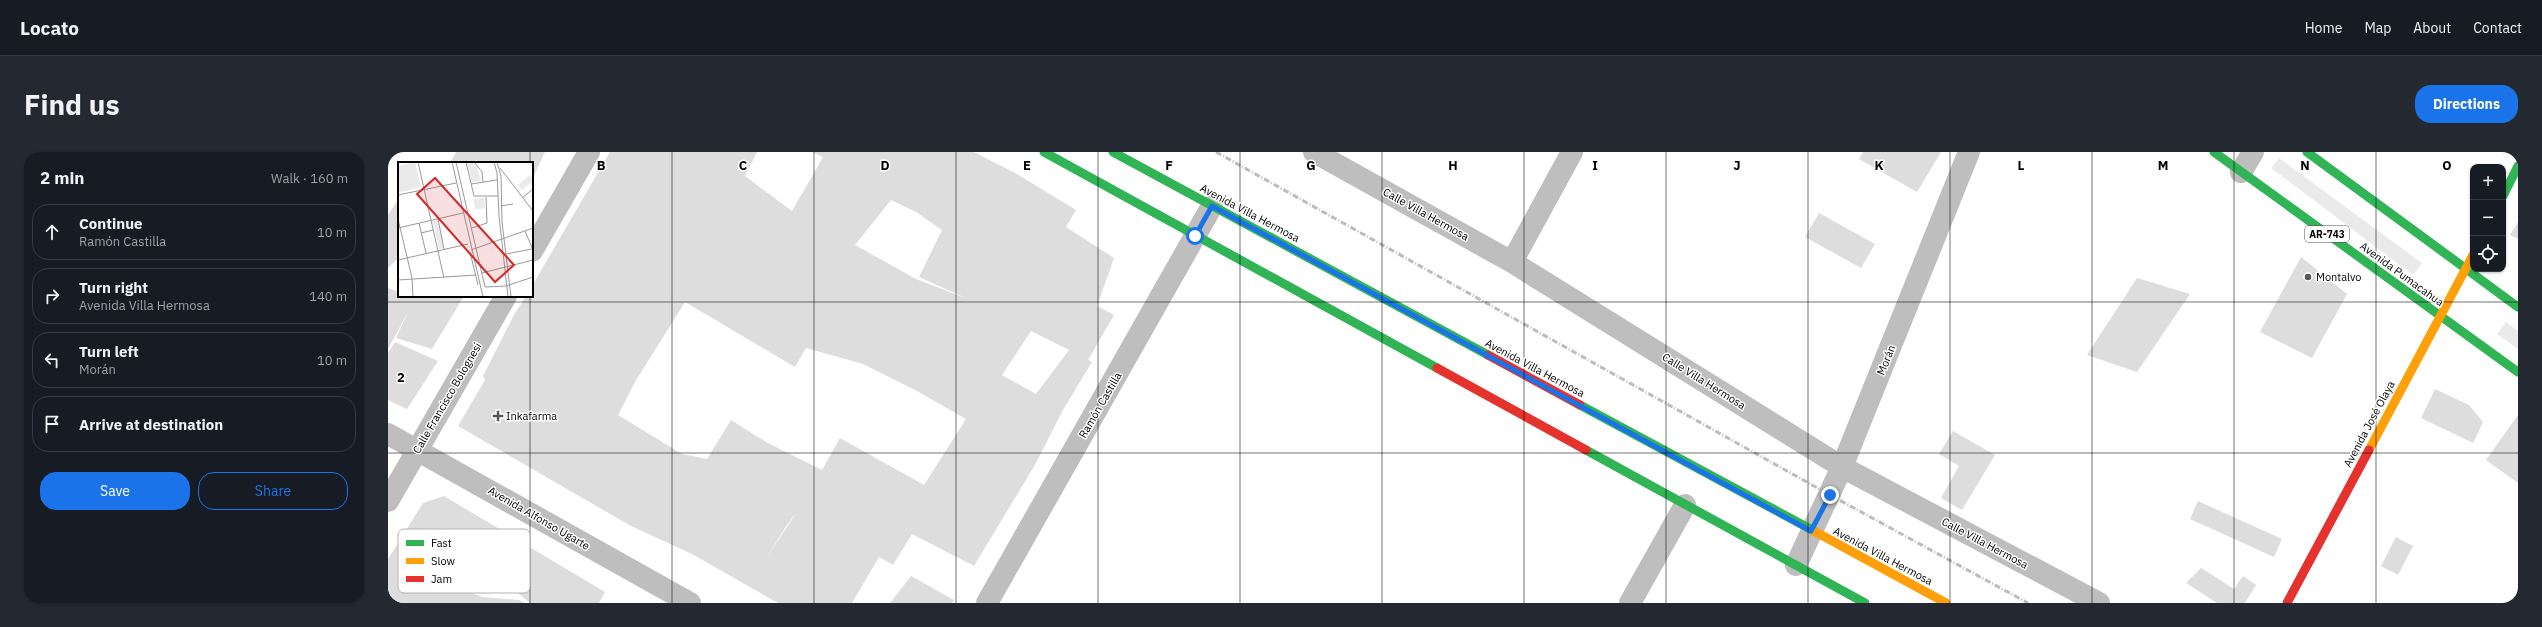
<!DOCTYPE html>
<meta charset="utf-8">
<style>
body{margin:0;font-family:"IBM Plex Sans",sans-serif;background:#242831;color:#f1f3f6}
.controls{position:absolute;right:12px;top:12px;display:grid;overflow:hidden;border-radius:8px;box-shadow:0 1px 3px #0004}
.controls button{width:36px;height:36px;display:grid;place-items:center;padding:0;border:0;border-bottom:1px solid #363941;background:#171b24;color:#f1f3f6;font:20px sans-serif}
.stop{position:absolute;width:12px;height:12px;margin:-9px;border:3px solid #1a73e8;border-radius:50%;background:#fff}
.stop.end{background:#1a73e8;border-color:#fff;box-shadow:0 1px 4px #0008}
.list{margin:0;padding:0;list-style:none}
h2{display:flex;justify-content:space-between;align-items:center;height:52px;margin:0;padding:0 16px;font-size:17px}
h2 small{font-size:13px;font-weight:400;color:#9ea1a6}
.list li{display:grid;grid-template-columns:26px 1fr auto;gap:12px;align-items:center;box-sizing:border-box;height:56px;margin:0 8px 8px;padding:0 8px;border:1px solid #363941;border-radius:16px}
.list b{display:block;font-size:15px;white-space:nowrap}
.list p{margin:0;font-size:13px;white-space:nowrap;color:#9ea1a6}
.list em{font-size:13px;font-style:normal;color:#9ea1a6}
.actions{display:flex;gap:8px;padding:12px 16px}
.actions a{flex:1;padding:9px 0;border:1px solid #1a73e8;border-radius:16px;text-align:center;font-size:14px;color:#1a73e8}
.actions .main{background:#1a73e8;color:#fff}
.icon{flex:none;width:22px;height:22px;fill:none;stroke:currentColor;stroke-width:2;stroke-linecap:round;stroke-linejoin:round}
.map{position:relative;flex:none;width:2130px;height:451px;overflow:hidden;border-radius:16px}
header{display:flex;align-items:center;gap:24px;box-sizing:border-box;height:56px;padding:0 20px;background:#171b24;border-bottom:1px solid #363941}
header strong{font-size:19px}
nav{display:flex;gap:22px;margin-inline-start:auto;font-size:14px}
.intro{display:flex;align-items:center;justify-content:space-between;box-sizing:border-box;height:96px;padding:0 24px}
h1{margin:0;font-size:28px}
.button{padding:10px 18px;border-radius:16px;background:#1a73e8;color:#fff;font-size:14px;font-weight:700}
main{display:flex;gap:24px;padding:0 24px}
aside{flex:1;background:#171b24;border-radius:16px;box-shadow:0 1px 3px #0004}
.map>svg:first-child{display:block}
.green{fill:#eaeaea}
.building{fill:#ddd;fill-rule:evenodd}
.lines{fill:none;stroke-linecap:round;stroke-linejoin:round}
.street{stroke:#bebebe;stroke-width:22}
.fast{stroke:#30b455;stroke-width:9}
.slow{stroke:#ff9f0a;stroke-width:9}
.jam{stroke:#e5322d;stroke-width:9}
.rail{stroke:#bdbdbd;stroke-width:3;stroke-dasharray:6 2 1 2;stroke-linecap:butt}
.route{stroke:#1a73e8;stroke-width:5}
.grid{fill:none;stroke:#000;stroke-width:1;stroke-opacity:0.55}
.poi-dot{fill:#595959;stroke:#fff;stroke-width:1.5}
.labels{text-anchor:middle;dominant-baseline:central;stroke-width:3;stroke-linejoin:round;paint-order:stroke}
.shield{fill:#fff;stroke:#4c4c4c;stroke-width:1}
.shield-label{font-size:10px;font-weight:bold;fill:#000}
.street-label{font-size:11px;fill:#000;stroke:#fff}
.poi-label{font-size:11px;fill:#000;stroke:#fff;text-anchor:start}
.inset-road{fill:none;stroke:#999;stroke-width:1}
.view{fill:#d62828;fill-opacity:0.15;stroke:#d62828;stroke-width:2}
.inset-edge{fill:none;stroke:#000;stroke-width:2}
.key{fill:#fff;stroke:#b2b2b2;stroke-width:1}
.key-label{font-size:11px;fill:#000}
.grid-label{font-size:13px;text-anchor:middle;font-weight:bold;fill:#000;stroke:#fff;stroke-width:3;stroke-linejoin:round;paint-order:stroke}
</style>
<header>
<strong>Locato</strong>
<nav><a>Home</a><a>Map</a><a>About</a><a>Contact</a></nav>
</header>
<div class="intro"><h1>Find us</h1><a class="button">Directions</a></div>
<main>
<aside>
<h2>2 min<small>Walk · 160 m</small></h2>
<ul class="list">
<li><svg class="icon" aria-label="ahead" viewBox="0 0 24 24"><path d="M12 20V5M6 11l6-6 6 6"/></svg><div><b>Continue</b><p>Ramón Castilla</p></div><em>10 m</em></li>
<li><svg class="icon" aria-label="right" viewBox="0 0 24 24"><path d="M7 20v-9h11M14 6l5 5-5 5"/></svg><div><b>Turn right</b><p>Avenida Villa Hermosa</p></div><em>140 m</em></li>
<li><svg class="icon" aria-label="left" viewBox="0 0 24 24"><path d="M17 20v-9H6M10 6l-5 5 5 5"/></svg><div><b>Turn left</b><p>Morán</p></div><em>10 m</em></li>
<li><svg class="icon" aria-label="arrive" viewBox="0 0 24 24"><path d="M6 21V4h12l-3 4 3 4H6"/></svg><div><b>Arrive at destination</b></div></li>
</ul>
<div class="actions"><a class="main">Save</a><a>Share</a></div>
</aside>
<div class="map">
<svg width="2130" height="451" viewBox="0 0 2130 451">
<rect width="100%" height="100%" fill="#fff"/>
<path class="green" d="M1891,6L2034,111L2025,123L1883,16Z
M2118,170L2130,179V197L2109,182Z"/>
<path class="building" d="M68,0H157L144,28V11H62Z
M222,0H369L357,24L404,59L435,5L424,0H586L629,22L688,58L678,75L726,106L709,154L726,163L700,208L704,210L676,256L648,311L586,414L524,382L505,413L491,405L464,451H390L304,402L243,374L70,274L97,228L95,224L126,163L138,144H144V134ZM503,48L528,60L554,78L531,125L580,147L528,127L467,93ZM297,150L407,215L418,196L475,212L529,239L578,267L536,333L452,286L434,318L378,290L343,268L319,307L294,302L230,263L247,230ZM643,179L681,198L648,242L614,223ZM409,360L378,406L399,373Z
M1475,0H1553L1529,40L1471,7Z
M11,46V105L0,116V63Z
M1431,61L1487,92L1473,116L1417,85Z
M2130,70V87L2122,83Z
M1913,105L1959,142L1924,206L1872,180Z
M1749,126L1802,142L1749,220L1699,203Z
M0,136L11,140V144H76L44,197L8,186L21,158L0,197Z
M7,190L50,209L19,257L0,248V201Z
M2047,237L2081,253L2095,270L2085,291L2033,266Z
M2130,263V331L2098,308Z
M1565,279L1607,303L1574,358L1553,346L1571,314L1551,302Z
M56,344L217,440L211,451H142L101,418L94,431L75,414L87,396L52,376L30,410L42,427L95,445L131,448L137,451H0V407L35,351Z
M1810,349L1894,387L1886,405L1802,367Z
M2008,385L2025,394L2010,423L1993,414Z
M1813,416L1846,437L1855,424L1868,433L1857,451H1829L1798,431Z
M523,424L566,448L564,451H502Z"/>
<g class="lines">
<path class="street" d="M926,0L1124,110L1454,315L1711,451
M1853,20L1865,0
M144,99L201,0
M1124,110L1184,0
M0,282L302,451
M0,349L118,144
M1408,413L1454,315L1581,0
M599,451L824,54
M1242,451L1297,353"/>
<path class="fast" d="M656,0L1049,216
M725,0L1100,203
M1826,0L2130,220
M1919,0L2130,155
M2115,44L2130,14
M1192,253L1426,379
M1198,298L1477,451"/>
<path class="slow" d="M1981,298L2085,103
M1426,379L1558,451"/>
<path class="jam" d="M1100,203L1192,253
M1049,216L1198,298
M1899,451L1981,298"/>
<path class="rail" d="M828,0L1442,343L1640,451"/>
</g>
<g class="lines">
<path class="route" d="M807,84L824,54L1423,379L1442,343"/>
</g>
<path class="grid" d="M142,0V11M284,0V451M426,0V451M568,0V451M710,0V451M852,0V451M994,0V451M1136,0V451M1278,0V451M1420,0V451M1562,0V451M1704,0V451M1846,0V451M1988,0V451M142,144V451M0,150H2130M0,301H2130"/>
<g class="poi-dot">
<circle cx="1920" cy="125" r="4"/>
<path d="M108 258h4v4h4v4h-4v4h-4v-4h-4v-4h4z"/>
</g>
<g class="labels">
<rect class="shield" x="1917" y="74" width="44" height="16" rx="3"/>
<g class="shield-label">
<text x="1939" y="82">AR-743</text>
</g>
<g class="street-label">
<text transform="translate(862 61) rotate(28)">Avenida Villa Hermosa</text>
<text transform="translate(1038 62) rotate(29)">Calle Villa Hermosa</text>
<text transform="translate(2014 122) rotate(36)">Avenida Pumacahua</text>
<text transform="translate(1498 208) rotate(-68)">Morán</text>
<text transform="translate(1147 216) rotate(28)">Avenida Villa Hermosa</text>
<text transform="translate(1316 229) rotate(32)">Calle Villa Hermosa</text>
<text transform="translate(59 246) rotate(-60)">Calle Francisco Bolognesi</text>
<text transform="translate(712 253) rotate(-60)">Ramón Castilla</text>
<text transform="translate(1981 272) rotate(-62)">Avenida José Olaya</text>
<text transform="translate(151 366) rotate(30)">Avenida Alfonso Ugarte</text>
<text transform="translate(1597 391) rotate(28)">Calle Villa Hermosa</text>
<text transform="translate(1495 404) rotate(28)">Avenida Villa Hermosa</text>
</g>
<g class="poi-label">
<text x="1928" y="125">Montalvo</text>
<text x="118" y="264">Inkafarma</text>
</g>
</g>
<g transform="translate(10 10)">
<rect width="135" height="135" fill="#fff"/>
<path d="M17,0L23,25L0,31V4ZM69,0H74L79,5L83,19L74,20ZM133,12L135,24L132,21L124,28L120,23ZM86,36L87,46L78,48L75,37ZM40,58L46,86L41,87L35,59Z" fill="#eaeaea"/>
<path class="inset-road" d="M20,0L46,116M54,0L85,135M58,0L87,125L108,124L135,115M68,0L76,34H100M76,0L84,10L85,20M96,0L99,11L101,54L110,135M99,0L103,14L104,60L113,135M102,6L135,49M73,22L99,18M0,33L58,21M124,36L135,27M103,44L115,42M0,57L14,116L15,135M40,57L46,87M21,61L28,91M0,66L65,51M74,66L89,61L88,35M127,69L135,88M23,71L35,68M73,88L135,66M72,90L80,123M108,92L134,87M0,98L70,82M84,111L135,98M0,118L78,113M42,135H71"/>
<path class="view" d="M37,16L116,103L97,120L19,32Z"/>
<rect width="135" height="135" class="inset-edge"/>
</g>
<rect x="10" y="377" width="132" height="64" rx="6" class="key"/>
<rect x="18" y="388" width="18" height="6" fill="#30b455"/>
<rect x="18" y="406" width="18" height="6" fill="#ff9f0a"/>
<rect x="18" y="424" width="18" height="6" fill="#e5322d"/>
<g class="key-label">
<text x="43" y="395">Fast</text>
<text x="43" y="413">Slow</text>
<text x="43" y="431">Jam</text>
</g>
<g class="grid-label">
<text x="213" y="18">B</text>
<text x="355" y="18">C</text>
<text x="497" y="18">D</text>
<text x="639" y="18">E</text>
<text x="781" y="18">F</text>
<text x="923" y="18">G</text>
<text x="1065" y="18">H</text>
<text x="1207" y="18">I</text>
<text x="1349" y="18">J</text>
<text x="1491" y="18">K</text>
<text x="1633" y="18">L</text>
<text x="1775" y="18">M</text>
<text x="1917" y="18">N</text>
<text x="2059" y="18">O</text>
<text x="13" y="230">2</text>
</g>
</svg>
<div class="controls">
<button>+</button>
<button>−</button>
<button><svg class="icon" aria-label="locate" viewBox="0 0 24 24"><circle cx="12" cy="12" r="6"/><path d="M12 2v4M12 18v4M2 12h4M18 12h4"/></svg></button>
</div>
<div class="stop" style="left:807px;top:84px"></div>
<div class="stop end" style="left:1442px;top:343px"></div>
</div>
</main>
